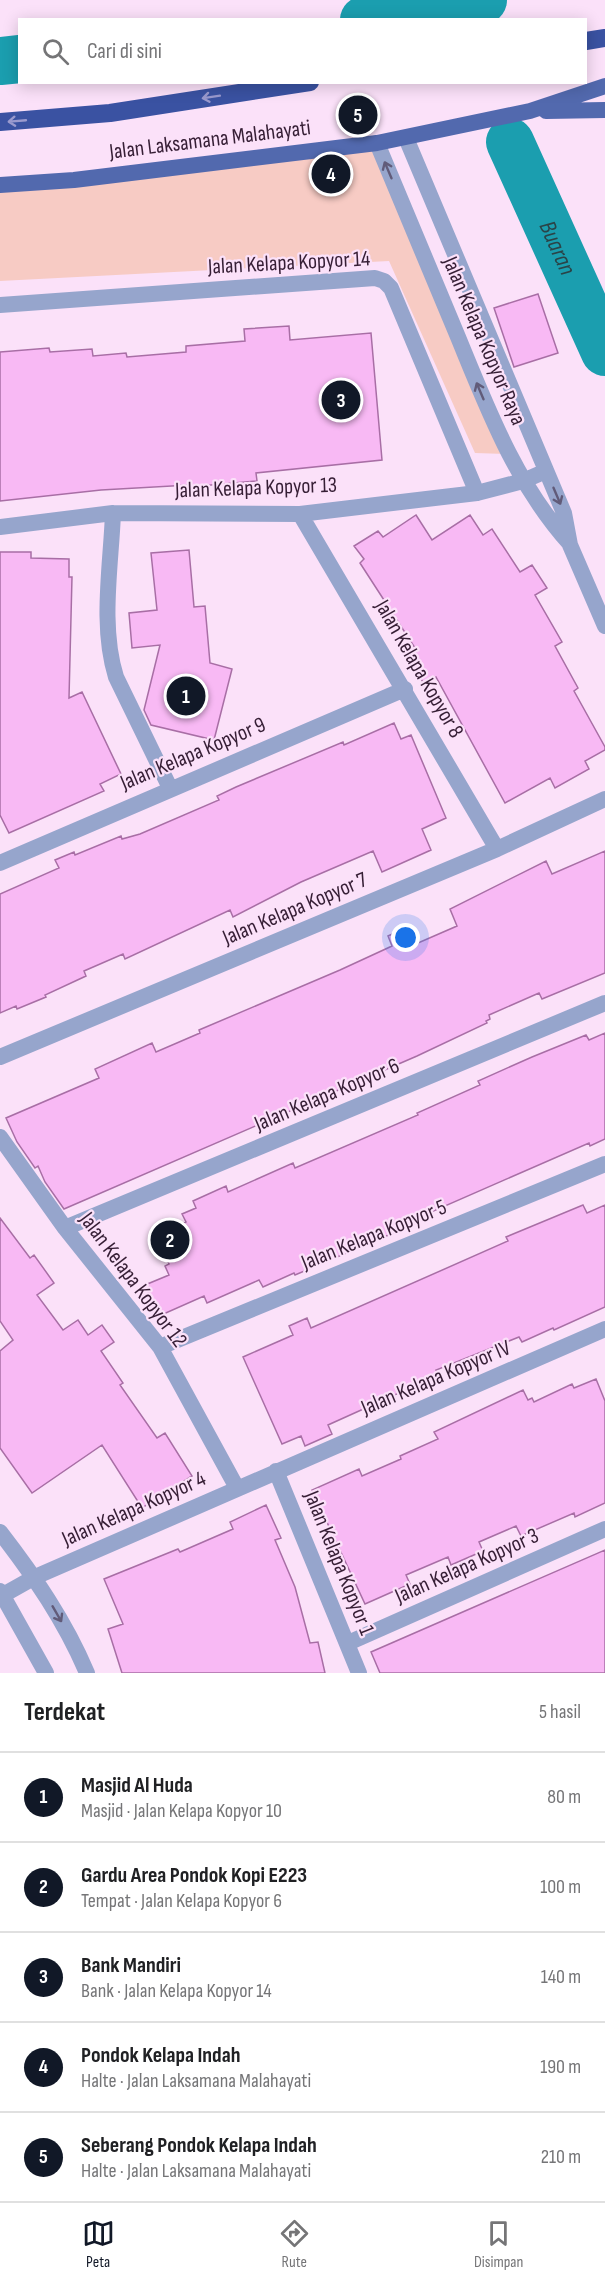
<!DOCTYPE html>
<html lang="id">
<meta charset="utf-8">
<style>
body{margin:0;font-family:"Sofia Sans Condensed",sans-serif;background:#f6f6f6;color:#202124}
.you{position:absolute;left:406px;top:938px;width:21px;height:21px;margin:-15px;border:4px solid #fff;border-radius:50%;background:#1a73e8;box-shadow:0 0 0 9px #1a73e833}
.badge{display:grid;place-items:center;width:39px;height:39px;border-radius:50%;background:#111827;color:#fff;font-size:20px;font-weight:700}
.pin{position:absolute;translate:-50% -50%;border:3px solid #fff;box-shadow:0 2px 6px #0006}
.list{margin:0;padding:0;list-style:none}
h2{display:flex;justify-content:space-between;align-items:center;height:78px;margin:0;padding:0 24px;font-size:26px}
h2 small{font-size:20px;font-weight:400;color:#757577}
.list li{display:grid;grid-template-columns:39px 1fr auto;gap:18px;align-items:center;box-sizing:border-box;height:90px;padding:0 24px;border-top:2px solid #e0e0e0}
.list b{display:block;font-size:22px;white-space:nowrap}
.list p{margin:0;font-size:20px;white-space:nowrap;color:#757577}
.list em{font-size:20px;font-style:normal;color:#757577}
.icon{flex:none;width:33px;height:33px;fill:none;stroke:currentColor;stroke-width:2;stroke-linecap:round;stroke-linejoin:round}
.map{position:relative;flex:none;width:605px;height:1673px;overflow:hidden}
.search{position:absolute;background:#fff;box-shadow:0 3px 15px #0003;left:18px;right:18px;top:18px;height:66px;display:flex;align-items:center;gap:15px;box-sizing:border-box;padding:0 21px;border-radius:0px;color:#757577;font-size:22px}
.sheet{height:528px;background:#fff}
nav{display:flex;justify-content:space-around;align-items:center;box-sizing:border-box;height:84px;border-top:2px solid #e0e0e0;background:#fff;font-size:16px;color:#757577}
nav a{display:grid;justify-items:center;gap:3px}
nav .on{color:#111827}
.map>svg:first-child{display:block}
.park{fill:#f7cbc4}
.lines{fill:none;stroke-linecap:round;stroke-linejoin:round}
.river{stroke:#1b9eaf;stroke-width:48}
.building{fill:#f8b9f4;stroke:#a86ea5;stroke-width:1.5}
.minor{stroke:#96a5cc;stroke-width:16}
.primary{stroke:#5269ae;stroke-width:16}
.motorway{stroke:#3a52a2;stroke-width:18}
.oneway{stroke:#9a9ace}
.oneway2{stroke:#615b79}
.labels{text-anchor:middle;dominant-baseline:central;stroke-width:4.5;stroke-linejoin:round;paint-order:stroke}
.street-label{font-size:22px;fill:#361e35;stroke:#fbe1f9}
.water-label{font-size:24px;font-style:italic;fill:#2a4448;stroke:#fbe1f9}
</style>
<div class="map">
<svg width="605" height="1673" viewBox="0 0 605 1673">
<rect width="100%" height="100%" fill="#fbe1f9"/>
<path class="park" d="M377,143L506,454L475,453L389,261L0,281V183Z"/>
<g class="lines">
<g class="river">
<path d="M364,20L483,0"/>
<path d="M0,61L20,59"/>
<path id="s1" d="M510,142L605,352"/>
</g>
</g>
<path class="building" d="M538,294L558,353L514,367L494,308Z
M289,326L290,340L371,333L382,460L256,473L257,481L189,487V485L101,490L0,501V352L49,348L50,352L92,349L93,356L126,353L127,357L186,352V346L245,341L244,329Z
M416,515L432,540L470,515L483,535L492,529L520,572L532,565L547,588L535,595L562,642L555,646L578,688L574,691L605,747V750L585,761L589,769L555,788L550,778L505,803L436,677L424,684L408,656L417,651L360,563L364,559L354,546L378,531L383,537Z
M189,550L194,607L205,606L210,663L232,669L214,740L151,725L144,710L160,645L132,648L129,613L157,610L151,553Z
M0,552H31V558L69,559V577H72L69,698L82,692L121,774L100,784L104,791L9,833L0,815Z
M394,723L401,739L411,735L446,818L422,829L431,850L382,872L373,851L301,882L233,917L230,910L125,959L123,954L84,971L86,976L45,995L46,997L17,1009L16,1006L0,1013V894L59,868L55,860L74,852L75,855L121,836L122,839L140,834L219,800L217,796L236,787L343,742L344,745Z
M605,851V973L542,999L539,993L489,1015L490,1019L486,1021L487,1023L417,1056L64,1209L45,1182L38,1166L35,1168L17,1142L6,1118L99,1078L95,1069L152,1043L156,1052L200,1033L199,1030L340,970L392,946L388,936L410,926L418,943L457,926L450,909L546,861L552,874Z
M605,1033V1139L590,1146L589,1143L431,1212L433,1216L295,1275L294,1273L263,1287L259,1280L207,1303L204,1296L159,1316L145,1285L169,1275L165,1266L169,1264L156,1238L186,1222L182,1214L196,1208L193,1201L226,1186L228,1192L293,1163L295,1168L418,1115L417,1113L480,1085L478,1081L532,1057L586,1035L589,1040Z
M583,1205L587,1213L605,1205V1307L554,1330L553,1328L522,1342L519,1337L436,1370L439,1375L328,1425L332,1434L305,1446L301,1436L282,1444L243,1357L293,1335L289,1326L307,1318L311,1328L508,1241L506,1237Z
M0,1218L30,1258L34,1255L54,1283L37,1295L63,1330L78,1320L88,1335L102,1325L114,1342L101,1351L123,1383L120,1385L157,1438L165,1433L192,1476L142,1508L102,1445L32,1493L0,1448V1351L13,1340L0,1321Z
M596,1379L605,1401V1503L575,1517L574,1513L521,1536L516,1526L479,1542L483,1551L451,1565L448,1557L406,1575L410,1584L365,1604L312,1490L359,1469L362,1476L401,1459L400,1456L438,1439L434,1432L523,1390L528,1400L532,1398L534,1402L572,1384L574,1388Z
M266,1505L281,1538L275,1540L295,1587L310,1643L318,1642L325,1673H122L108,1629L123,1624L104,1579L178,1549L180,1552L233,1529L230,1522Z
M605,1550V1673H380L371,1652Z"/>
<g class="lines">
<path class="minor" d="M406,138L564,513L570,545L605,626
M377,143C404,207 431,272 458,337C488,410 516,484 570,544
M0,305L375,278L384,281L391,288L477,493
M113,513C111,566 100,626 116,677L170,788
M300,514L497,849
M0,527L113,513L300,514L477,493L523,481L546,471
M0,863L405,689
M0,1057L497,849L605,799
M0,1137L65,1228L160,1347L237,1488
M65,1228L605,1003
M160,1347L605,1164
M276,1471L359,1673
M0,1532C34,1576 65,1621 87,1673
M0,1591L46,1673
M3,1595L35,1577L605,1329
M348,1643L605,1529"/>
<path class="primary" d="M546,111L605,110
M0,185L74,180L377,143L530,111L605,86"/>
<path class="motorway" d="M586,41L605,38
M0,122L110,113L310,82"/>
</g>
<defs><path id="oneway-shaft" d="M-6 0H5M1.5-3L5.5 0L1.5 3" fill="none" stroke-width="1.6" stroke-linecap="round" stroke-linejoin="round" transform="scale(1.5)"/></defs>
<g class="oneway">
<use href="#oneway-shaft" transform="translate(211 97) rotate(171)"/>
<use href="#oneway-shaft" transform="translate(17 121) rotate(175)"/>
</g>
<g class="oneway2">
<use href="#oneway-shaft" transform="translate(388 170) rotate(-113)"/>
<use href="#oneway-shaft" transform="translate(480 391) rotate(-113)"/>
<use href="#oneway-shaft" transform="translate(557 496) rotate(67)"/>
<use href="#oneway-shaft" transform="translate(57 1614) rotate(60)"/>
</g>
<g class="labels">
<g class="street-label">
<text transform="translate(210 140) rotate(-7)">Jalan Laksamana Malahayati</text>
<text transform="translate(289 263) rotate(-3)">Jalan Kelapa Kopyor 14</text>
<text transform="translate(484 341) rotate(67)">Jalan Kelapa Kopyor Raya</text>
<text transform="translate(256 488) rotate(-2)">Jalan Kelapa Kopyor 13</text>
<text transform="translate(419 669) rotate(60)">Jalan Kelapa Kopyor 8</text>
<text transform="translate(193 754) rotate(-23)">Jalan Kelapa Kopyor 9</text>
<text transform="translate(295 909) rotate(-23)">Jalan Kelapa Kopyor 7</text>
<text transform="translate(327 1095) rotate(-23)">Jalan Kelapa Kopyor 6</text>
<text transform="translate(374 1235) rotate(-22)">Jalan Kelapa Kopyor 5</text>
<text transform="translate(133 1280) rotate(53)">Jalan Kelapa Kopyor 12</text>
<text transform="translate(436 1378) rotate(-23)">Jalan Kelapa Kopyor IV</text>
<text transform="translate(134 1509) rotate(-24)">Jalan Kelapa Kopyor 4</text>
<text transform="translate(339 1563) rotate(68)">Jalan Kelapa Kopyor 1</text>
<text transform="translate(467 1566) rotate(-24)">Jalan Kelapa Kopyor 3</text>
</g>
<g class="water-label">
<text stroke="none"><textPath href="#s1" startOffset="116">Buaran</textPath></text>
</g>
</g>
</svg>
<div class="you"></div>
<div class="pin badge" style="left:186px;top:696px">1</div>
<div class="pin badge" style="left:170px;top:1240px">2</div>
<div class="pin badge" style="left:341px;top:400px">3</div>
<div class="pin badge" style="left:331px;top:174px">4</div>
<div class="pin badge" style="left:358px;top:115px">5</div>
<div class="search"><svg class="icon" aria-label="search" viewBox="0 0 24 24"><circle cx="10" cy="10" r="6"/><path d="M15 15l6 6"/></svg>Cari di sini</div>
</div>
<section class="sheet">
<h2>Terdekat<small>5 hasil</small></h2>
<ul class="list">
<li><span class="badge">1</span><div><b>Masjid Al Huda</b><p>Masjid · Jalan Kelapa Kopyor 10</p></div><em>80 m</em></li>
<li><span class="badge">2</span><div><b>Gardu Area Pondok Kopi E223</b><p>Tempat · Jalan Kelapa Kopyor 6</p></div><em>100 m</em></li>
<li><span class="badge">3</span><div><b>Bank Mandiri</b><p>Bank · Jalan Kelapa Kopyor 14</p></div><em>140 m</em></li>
<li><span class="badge">4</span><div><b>Pondok Kelapa Indah</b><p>Halte · Jalan Laksamana Malahayati</p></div><em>190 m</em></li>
<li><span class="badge">5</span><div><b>Seberang Pondok Kelapa Indah</b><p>Halte · Jalan Laksamana Malahayati</p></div><em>210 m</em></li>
</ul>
</section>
<nav>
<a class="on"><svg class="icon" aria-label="map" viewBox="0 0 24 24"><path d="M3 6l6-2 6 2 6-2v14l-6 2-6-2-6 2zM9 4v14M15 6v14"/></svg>Peta</a>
<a><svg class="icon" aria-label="directions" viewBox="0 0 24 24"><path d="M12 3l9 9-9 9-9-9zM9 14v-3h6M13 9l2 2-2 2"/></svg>Rute</a>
<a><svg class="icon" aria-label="saved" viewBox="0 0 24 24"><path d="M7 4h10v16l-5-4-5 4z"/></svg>Disimpan</a>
</nav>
